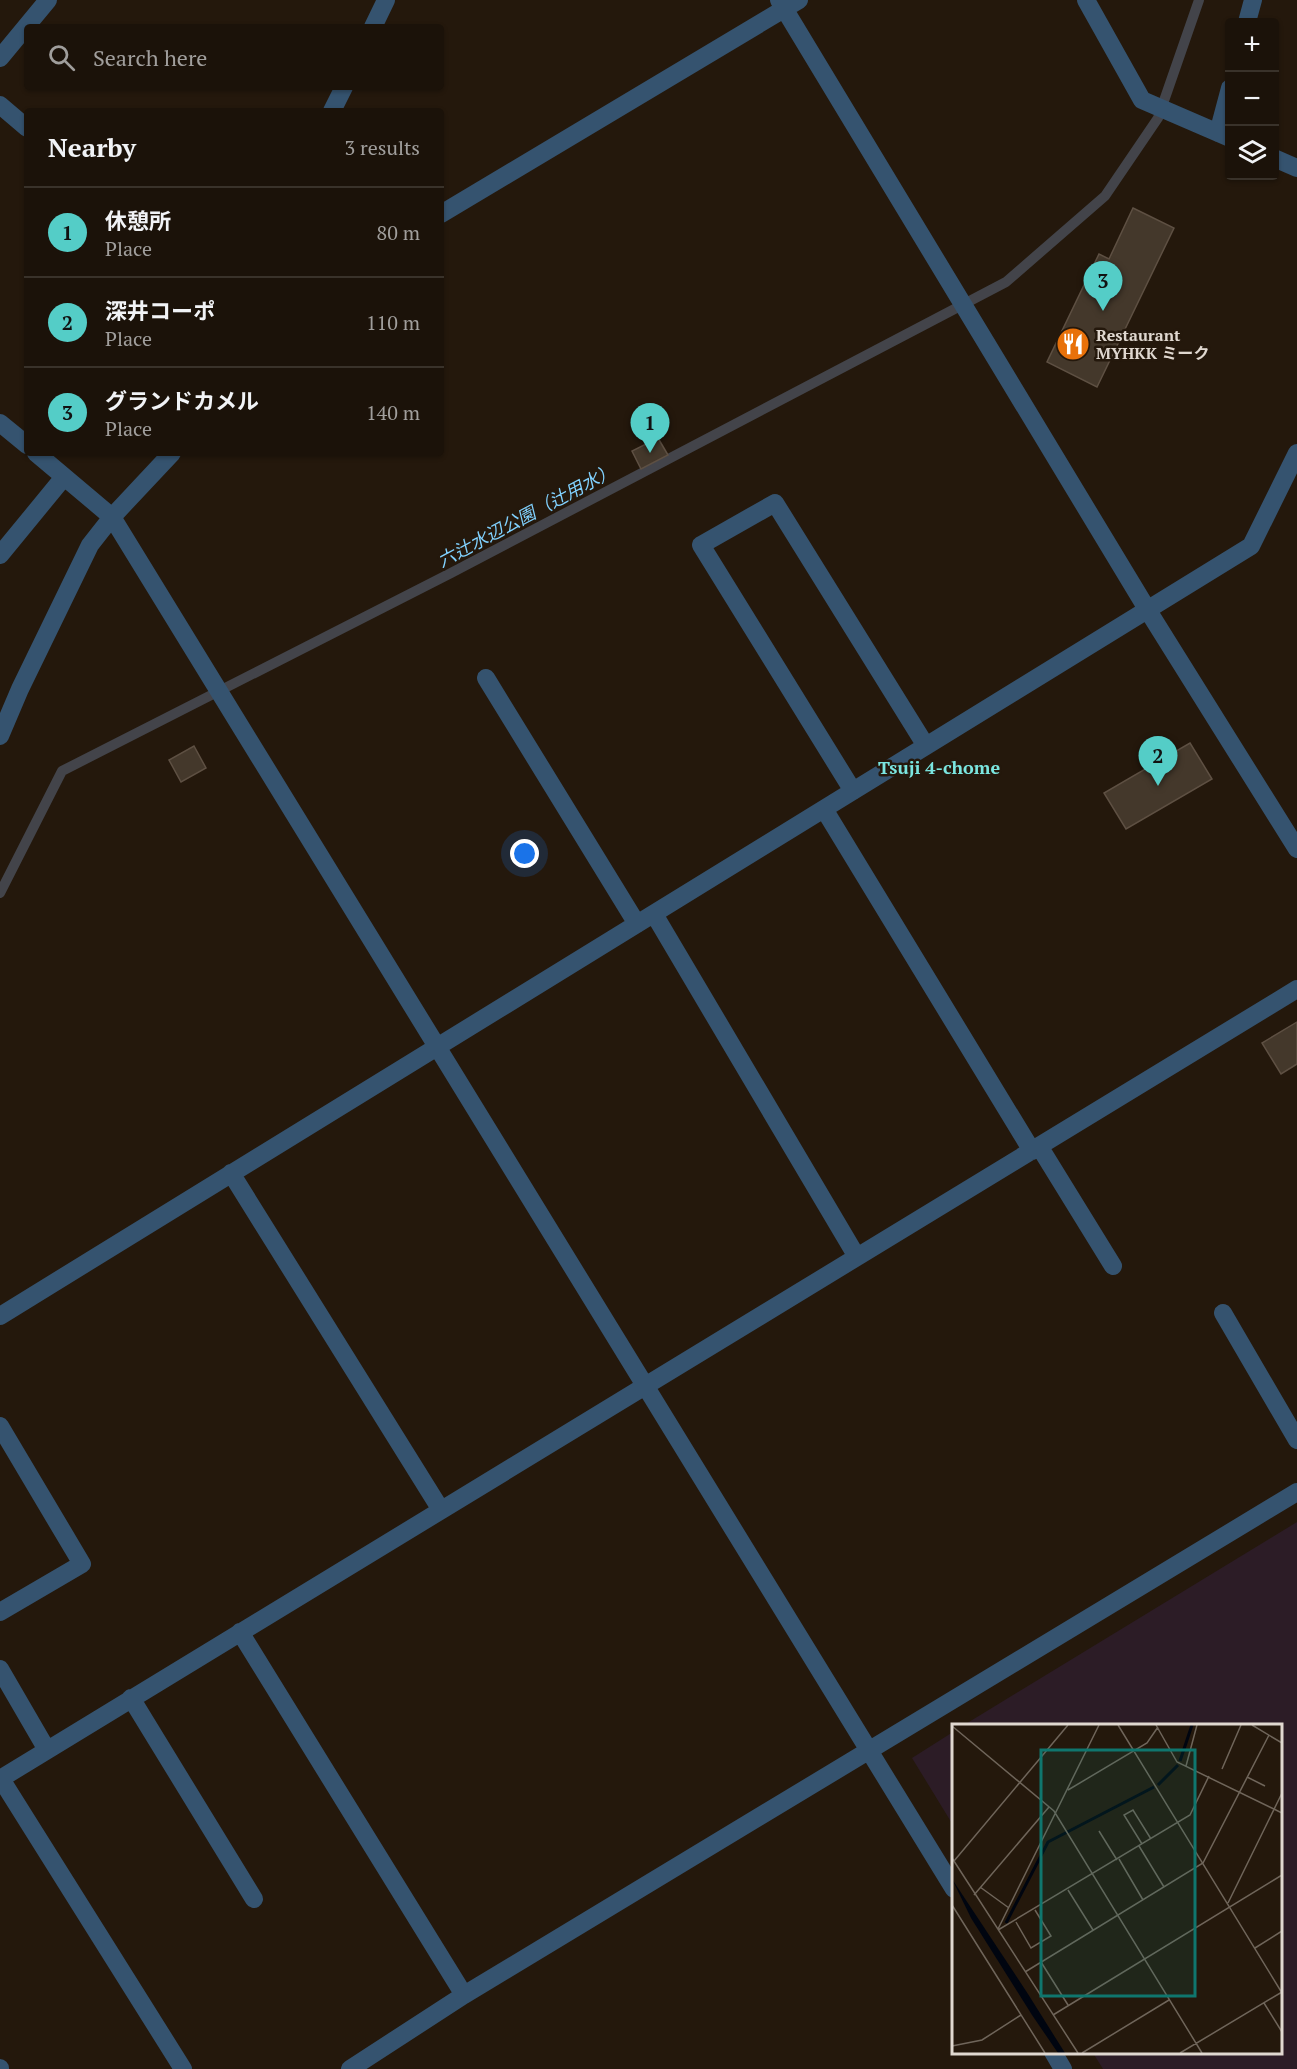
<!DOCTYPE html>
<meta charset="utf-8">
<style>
body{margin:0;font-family:"PT Serif","Noto Sans JP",serif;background:#282017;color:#f1f3f6}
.controls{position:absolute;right:18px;top:18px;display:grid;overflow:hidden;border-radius:6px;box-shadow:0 2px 4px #0004}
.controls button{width:54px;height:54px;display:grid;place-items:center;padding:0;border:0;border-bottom:2px solid #39322a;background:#1b1209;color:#f1f3f6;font:30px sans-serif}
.you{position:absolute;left:525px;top:854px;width:21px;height:21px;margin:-15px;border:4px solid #fff;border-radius:50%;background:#1a73e8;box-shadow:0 0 0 9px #1a73e833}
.badge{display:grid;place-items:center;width:39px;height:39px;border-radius:50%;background:#54cdc7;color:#111;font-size:20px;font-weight:700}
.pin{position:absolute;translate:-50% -50px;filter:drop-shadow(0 2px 3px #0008)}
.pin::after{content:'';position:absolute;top:32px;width:21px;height:18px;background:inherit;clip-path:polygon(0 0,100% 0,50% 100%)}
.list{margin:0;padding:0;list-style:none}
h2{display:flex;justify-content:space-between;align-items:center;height:78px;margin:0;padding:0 24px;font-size:26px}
h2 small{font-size:20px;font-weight:400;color:#a09e9c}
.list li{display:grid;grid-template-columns:39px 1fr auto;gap:18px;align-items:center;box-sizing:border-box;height:90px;padding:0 24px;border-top:2px solid #39322a}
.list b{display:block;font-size:22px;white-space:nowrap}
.list p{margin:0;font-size:20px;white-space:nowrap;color:#a09e9c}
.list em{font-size:20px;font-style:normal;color:#a09e9c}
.icon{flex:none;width:33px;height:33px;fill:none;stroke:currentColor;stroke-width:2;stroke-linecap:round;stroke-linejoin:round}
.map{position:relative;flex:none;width:1297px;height:2069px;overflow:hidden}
.search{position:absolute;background:#1b1209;box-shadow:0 2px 4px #0004;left:24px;top:24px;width:420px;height:66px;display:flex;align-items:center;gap:15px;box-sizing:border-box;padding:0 21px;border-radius:6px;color:#a09e9c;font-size:22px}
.panel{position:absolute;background:#1b1209;box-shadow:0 2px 4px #0004;left:24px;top:108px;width:420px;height:348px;border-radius:6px}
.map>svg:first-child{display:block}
.education{fill:#2c1c26}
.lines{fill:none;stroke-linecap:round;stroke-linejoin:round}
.stream{stroke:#43444a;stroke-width:10}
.building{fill:#44382b;stroke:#5e5043;stroke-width:1.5}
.minor{stroke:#35536f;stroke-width:18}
.labels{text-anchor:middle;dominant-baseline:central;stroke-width:5;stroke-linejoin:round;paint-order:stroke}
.poi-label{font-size:16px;font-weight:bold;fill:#e0d8d0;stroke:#24180c;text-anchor:start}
.water-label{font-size:18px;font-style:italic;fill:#81d1fe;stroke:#24180c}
.neighbourhood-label{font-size:18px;font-weight:bold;fill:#7be6e0;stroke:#24180c}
.inset-river{fill:none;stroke:#000510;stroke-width:3}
.inset-road{fill:none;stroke:#6f655a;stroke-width:1.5}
.view{fill:#0f766e;fill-opacity:0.15;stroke:#0f766e;stroke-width:3}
.inset-edge{fill:none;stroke:#e0d8d0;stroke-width:3}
</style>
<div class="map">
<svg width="1297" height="2069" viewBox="0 0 1297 2069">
<rect width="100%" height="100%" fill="#24180c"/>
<path class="education" d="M1297,1522V2069H1103L1093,2053L1280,2052V1726L964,1725Z
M953,1732V1825L912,1758Z"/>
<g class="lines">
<path class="stream" d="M0,893L62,771L451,573L1006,282L1105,196L1158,118L1199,0"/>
</g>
<path class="building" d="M1133,208L1174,228L1097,387L1047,362L1099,254L1109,259Z
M658,438L668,455L641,469L632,451Z
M1190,743L1212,779L1126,829L1104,793Z
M194,746L206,768L181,782L169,760Z
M1297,1022V1064L1281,1074L1262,1043Z"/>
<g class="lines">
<path class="minor" d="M779,0L1147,609L1297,849
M1086,0L1142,100L1230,138
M1247,22L1253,0
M373,27L386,0
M0,58L48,0
M0,105L27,128
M332,111L344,87
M1218,133L1230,88
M1274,158L1297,168
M441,214L799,0
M0,423L27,445
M36,453L112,517L954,1889
M0,555L64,477
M486,678L637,924
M0,736L20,689L90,545L112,517L172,453
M853,791L701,545L775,503L926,746
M824,809L1032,1151
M654,914L857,1257
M1039,1146L1113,1266
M231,1173L441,1510
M1223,1313L1297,1440
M0,1316L1251,546L1297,453
M0,1426L82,1564L0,1612
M240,1632L464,1995
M0,1669L47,1750
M131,1698L254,1899
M0,1779L1297,989
M1,1779L183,2069
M1053,2052L1063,2069
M0,2068V2069
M350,2069L464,1995L1297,1492"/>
</g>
<defs>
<g id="restaurant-disc" transform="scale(1.725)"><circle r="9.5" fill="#e8710a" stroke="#24180c"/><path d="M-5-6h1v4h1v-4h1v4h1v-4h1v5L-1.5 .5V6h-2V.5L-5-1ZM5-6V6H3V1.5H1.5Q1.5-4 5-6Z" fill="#fff"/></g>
</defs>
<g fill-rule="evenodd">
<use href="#restaurant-disc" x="1073" y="344"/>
</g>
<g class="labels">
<g class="poi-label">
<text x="1096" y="335">Restaurant<tspan x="1096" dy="18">MYHKK ミーク</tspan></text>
</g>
<g class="water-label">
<text transform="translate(526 515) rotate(-28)">六辻水辺公園（辻用水）</text>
</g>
<g class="neighbourhood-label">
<text x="939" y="767">Tsuji 4-chome</text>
</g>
</g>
<g transform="translate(952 1724)">
<rect width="330" height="330" fill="#24180c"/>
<path d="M0,155L76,270L113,329H106L80,291L19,194Z" fill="#000510"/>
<path class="inset-river" d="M228,37L240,1M206,61L226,41M54,199L96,118L202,63"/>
<path class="inset-road" d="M166,1L330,269M204,1L225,38L330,89M300,1L330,19M0,2L102,87L250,329M234,42L245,1M270,45L289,1M295,53L313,62M116,66L195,19L206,3M147,107L165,136M190,120L172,91L181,86L199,115M187,122L212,163M0,134L126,329M167,135L191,176M2,137L116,1M28,163L57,184M116,166L141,206M22,171L97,83M276,179L330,69M0,181L93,329M64,198L79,224L99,212L83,186M46,205L147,1M46,206L238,91L257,52M303,224L330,207M89,238L116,281M73,248L251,139L317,11M312,279L330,308M101,291L330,151M0,322L30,316L69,291M130,329L217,276M228,329L330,268"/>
<path class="view" d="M89,26H243V272H89Z"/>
<rect width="330" height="330" class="inset-edge"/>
</g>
</svg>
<div class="controls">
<button>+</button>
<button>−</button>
<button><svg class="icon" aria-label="layers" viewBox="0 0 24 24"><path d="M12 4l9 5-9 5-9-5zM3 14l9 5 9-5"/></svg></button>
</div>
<div class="you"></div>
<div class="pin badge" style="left:650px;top:453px">1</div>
<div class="pin badge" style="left:1158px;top:786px">2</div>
<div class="pin badge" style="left:1103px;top:311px">3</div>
<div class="search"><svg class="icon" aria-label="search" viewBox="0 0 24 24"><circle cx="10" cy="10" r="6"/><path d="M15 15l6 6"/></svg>Search here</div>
<section class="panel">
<h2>Nearby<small>3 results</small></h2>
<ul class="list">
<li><span class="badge">1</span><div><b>休憩所</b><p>Place</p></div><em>80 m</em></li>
<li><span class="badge">2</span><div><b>深井コーポ</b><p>Place</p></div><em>110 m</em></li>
<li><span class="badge">3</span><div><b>グランドカメル</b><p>Place</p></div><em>140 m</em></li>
</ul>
</section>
</div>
